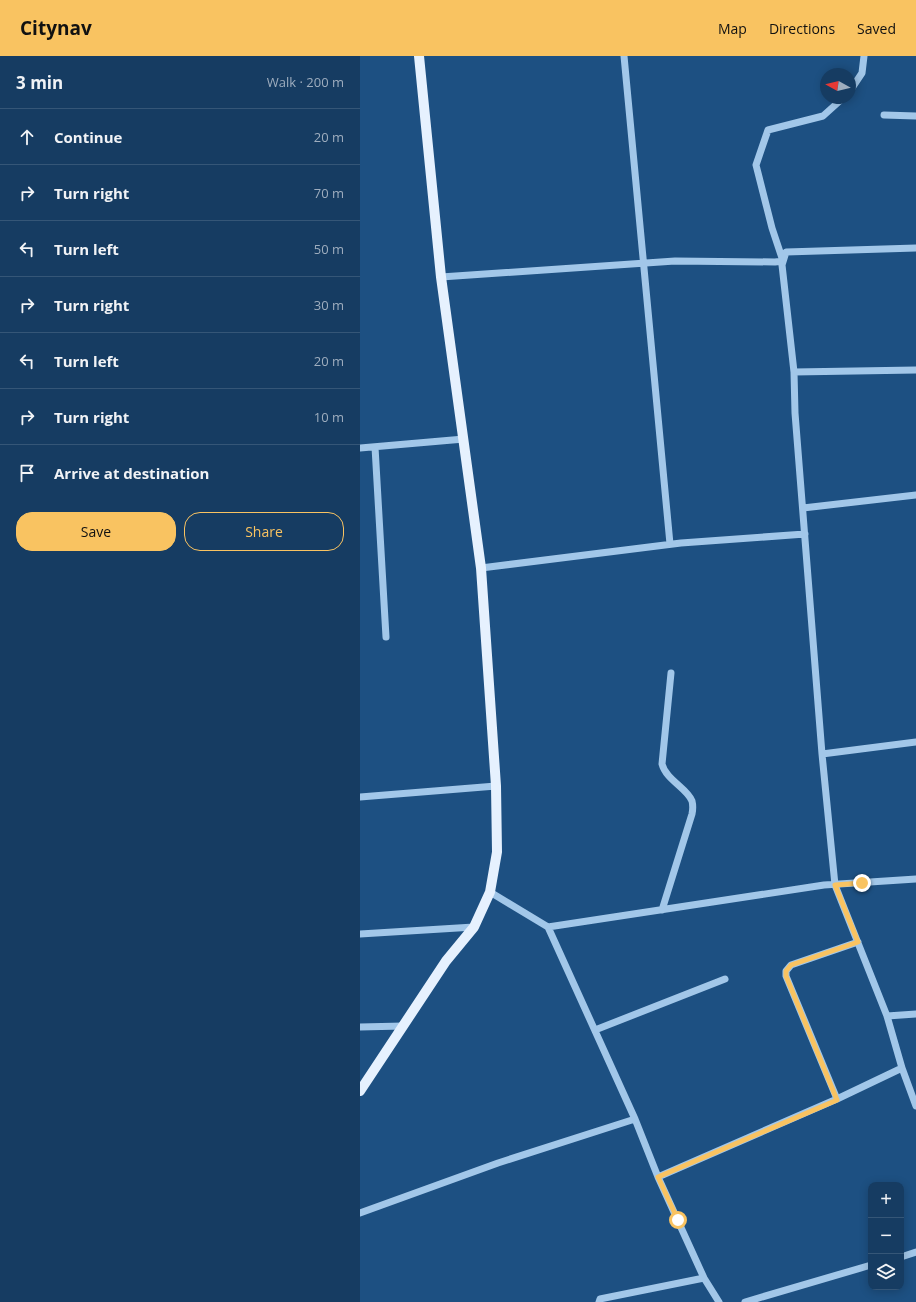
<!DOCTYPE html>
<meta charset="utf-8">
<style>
body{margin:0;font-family:"Open Sans",sans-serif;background:#1f4368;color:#f1f3f6}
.controls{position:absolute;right:12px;bottom:12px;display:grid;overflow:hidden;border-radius:8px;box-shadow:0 2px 10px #0003}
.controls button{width:36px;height:36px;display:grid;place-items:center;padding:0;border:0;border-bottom:1px solid #355677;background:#163c62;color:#f1f3f6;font:20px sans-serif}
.compass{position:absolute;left:460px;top:12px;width:36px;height:36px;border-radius:50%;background:#163c62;box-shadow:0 2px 10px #0003;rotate:278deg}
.stop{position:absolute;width:12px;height:12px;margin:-9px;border:3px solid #f9c361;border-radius:50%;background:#fff}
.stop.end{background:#f9c361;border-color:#fff;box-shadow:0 1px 4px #0008}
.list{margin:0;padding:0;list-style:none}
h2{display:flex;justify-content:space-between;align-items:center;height:52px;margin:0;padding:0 16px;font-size:17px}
h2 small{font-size:13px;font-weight:400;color:#9eadbe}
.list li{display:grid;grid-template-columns:26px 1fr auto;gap:12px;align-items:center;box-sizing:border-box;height:56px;padding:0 16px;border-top:1px solid #355677}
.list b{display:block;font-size:15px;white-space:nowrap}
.list em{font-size:13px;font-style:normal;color:#9eadbe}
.actions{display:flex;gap:8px;padding:12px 16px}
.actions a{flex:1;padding:9px 0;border:1px solid #f9c361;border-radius:16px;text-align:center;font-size:14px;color:#f9c361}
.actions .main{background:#f9c361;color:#111}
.icon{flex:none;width:22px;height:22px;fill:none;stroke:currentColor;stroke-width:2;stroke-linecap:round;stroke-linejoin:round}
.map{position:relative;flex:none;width:556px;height:1246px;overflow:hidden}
header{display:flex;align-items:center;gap:24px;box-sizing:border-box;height:56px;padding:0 20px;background:#f9c361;color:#111}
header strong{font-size:19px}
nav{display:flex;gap:22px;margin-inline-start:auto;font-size:14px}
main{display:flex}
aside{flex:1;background:#163c62}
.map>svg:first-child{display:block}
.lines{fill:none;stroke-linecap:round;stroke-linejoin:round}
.minor{stroke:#a2c7e9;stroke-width:7}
.major{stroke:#e6f1fe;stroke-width:10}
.route{stroke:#f9c361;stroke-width:5}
</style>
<header>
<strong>Citynav</strong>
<nav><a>Map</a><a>Directions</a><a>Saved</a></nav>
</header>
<main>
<aside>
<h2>3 min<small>Walk · 200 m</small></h2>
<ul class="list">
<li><svg class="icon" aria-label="ahead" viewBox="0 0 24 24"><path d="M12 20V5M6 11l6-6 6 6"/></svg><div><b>Continue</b></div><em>20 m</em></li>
<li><svg class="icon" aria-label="right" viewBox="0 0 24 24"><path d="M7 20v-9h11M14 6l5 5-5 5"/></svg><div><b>Turn right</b></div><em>70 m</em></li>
<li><svg class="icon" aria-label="left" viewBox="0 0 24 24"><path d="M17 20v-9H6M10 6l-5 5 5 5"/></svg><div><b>Turn left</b></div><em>50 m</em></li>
<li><svg class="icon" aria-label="right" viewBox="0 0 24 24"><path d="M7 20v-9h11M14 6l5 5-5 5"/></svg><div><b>Turn right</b></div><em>30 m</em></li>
<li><svg class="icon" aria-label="left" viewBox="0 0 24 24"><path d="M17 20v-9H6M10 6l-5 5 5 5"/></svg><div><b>Turn left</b></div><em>20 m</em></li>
<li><svg class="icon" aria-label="right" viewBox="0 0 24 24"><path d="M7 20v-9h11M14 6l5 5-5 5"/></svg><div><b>Turn right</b></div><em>10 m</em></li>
<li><svg class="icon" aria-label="arrive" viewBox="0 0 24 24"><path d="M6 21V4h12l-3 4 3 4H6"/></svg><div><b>Arrive at destination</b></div></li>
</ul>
<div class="actions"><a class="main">Save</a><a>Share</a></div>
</aside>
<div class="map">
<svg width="556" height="1246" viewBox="0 0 556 1246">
<rect width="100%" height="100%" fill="#1d5082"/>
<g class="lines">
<path class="minor" d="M264,0L310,488
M490,35L502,17L504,0
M524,59L556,60
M81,221L315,205L415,206L423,205L412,172L396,109L408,74L463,60L483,42
M434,316L556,314
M15,391L26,581
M0,392L104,383
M443,452L556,439
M121,512L321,487L445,478
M556,686L462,698L475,829L527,960L542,1012L556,1050
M462,698L435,357L434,316L422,209L426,196L556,192
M0,741L136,730
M130,836L188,871L275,1063L298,1121L344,1222L359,1246
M302,854L332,758C333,753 333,749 332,745C327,732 306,724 302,708L311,617
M188,871L464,829L556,823
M0,878L114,871
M527,960L556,958
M0,971L43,970
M235,974L365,923
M477,1043L426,920V915L431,909L498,886
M298,1121L477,1043L542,1012
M0,1157L138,1107L275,1063
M541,1201L556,1196
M239,1246L240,1243L344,1222
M385,1246L511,1209"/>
<path class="major" d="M0,1035L86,905L114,871L130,836L137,796L136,730L121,512L81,221L59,0"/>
</g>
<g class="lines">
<path class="route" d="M318,1164L298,1121L477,1044L426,920V915L431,909L498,886L475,829L502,827"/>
</g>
</svg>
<div class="controls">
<button>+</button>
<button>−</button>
<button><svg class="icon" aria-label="layers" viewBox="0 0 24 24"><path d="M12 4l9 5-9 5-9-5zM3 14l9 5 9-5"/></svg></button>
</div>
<svg class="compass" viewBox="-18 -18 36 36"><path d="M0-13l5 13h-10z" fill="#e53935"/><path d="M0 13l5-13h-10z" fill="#9eadbe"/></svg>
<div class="stop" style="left:318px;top:1164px"></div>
<div class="stop end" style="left:502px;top:827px"></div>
</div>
</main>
